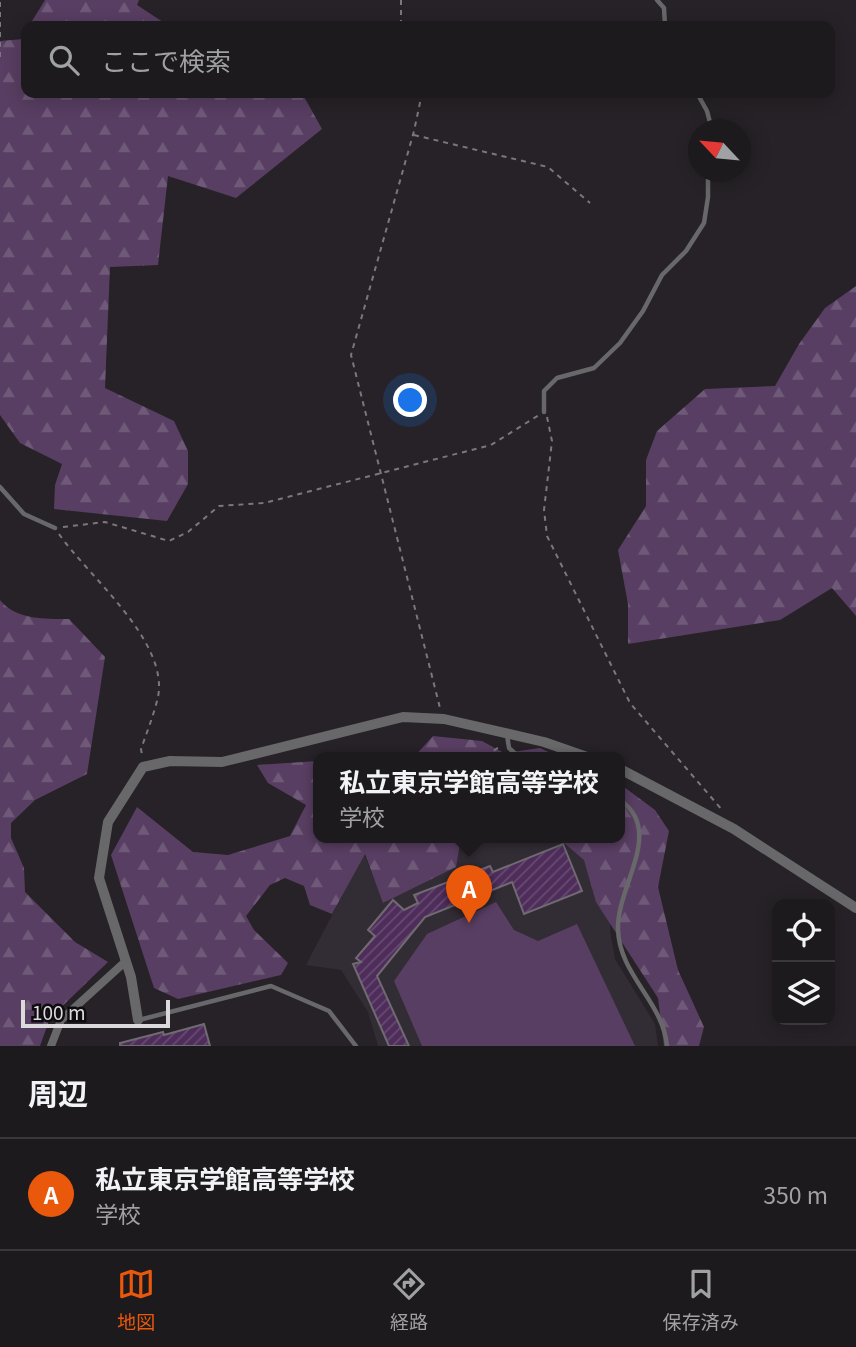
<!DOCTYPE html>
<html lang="ja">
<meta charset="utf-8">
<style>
body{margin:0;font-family:Georgia,"Noto Sans JP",serif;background:#29272a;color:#f1f3f6}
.controls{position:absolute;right:21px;bottom:21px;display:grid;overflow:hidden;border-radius:14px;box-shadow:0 4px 18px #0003}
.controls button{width:63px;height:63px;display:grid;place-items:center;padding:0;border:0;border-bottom:2px solid #3a383b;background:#1c1a1d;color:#f1f3f6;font:35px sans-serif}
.compass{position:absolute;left:688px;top:119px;width:63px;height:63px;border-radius:50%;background:#1c1a1d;box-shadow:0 4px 18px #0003;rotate:296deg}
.scale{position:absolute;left:21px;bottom:18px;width:149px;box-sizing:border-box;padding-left:7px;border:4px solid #dbd9dc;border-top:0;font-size:19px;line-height:24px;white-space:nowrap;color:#dbd9dc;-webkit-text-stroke:5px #0e0c0e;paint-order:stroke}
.you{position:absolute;left:411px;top:401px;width:24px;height:24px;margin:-18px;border:5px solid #fff;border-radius:50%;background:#1a73e8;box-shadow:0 0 0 10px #1a73e833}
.badge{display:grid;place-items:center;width:46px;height:46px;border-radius:50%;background:#ea580c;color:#fff;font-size:23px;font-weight:700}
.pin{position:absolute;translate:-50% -58px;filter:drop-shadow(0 2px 4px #0008)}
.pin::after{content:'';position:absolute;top:37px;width:24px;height:21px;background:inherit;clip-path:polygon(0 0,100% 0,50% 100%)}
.popup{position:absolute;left:313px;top:752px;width:312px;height:91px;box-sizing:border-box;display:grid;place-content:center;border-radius:14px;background:#1c1a1d;filter:drop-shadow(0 2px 5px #0005);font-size:23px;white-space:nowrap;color:#a0a1a4}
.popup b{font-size:26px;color:#f1f3f6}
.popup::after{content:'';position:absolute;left:50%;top:100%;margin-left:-14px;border:14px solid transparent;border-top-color:#1c1a1d}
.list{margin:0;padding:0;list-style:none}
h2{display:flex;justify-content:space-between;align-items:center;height:91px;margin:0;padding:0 28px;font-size:30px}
h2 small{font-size:23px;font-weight:400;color:#a0a1a4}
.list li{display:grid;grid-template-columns:46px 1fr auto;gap:21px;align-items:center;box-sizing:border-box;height:112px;padding:0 28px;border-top:2px solid #3a383b}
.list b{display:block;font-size:26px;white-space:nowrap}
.list p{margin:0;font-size:23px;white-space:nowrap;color:#a0a1a4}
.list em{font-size:23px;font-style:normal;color:#a0a1a4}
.icon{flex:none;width:38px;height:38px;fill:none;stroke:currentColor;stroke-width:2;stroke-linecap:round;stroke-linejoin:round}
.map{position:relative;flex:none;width:856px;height:1046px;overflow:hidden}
.search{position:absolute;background:#1c1a1d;box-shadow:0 4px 18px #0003;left:21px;right:21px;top:21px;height:77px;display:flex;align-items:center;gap:18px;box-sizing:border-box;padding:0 24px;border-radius:14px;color:#a0a1a4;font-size:26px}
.sheet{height:203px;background:#1c1a1d}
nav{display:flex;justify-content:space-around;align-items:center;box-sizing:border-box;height:98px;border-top:2px solid #3a383b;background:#1c1a1d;font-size:19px;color:#a0a1a4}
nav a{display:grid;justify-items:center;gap:4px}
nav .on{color:#ea580c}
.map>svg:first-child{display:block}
.built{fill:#322c34}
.forest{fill:url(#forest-firs)}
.garden{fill:#583e62}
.building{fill:url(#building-hatch);stroke:#6f6b71;stroke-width:2}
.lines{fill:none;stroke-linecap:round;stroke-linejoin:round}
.path{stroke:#7b787c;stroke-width:2;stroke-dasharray:5 5;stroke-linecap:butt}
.service{stroke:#686769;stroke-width:4.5}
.minor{stroke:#686769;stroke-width:8}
.tertiary{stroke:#686769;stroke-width:10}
</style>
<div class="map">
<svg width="856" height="1046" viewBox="0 0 856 1046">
<defs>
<pattern id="forest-firs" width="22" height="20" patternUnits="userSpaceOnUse" patternTransform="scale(1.75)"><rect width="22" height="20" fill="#583e62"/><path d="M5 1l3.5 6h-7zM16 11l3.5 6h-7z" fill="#6f5978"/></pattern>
<pattern id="building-hatch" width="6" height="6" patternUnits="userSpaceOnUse" patternTransform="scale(1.75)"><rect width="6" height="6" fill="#4e2d5b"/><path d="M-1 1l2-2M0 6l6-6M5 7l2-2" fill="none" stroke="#674b72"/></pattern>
</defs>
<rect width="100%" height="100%" fill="#262227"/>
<path class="built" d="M461,837H579L613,867L610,931L615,959L655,1024L658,1046H378L368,1012L341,970L306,965L364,854L384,903L459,843Z"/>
<path class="forest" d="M45,0H139L137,5L169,26H29Z
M26,32V93H302L322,129L236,198L168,176L158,265L110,267L105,388L174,421L188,451V484L167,521L54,509L55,485L62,464L20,443L0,415V41L23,39Z
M856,286V616L832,588L780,620L628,644V604L618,550L646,506V460L657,431L705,389L775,386L799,344L825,308Z
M0,600C16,620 45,619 69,619L105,657L87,774L35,800L11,823V838L24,868L25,892L75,942L108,962L50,1018L40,1046H0Z
M433,736L482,741L504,753L540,748L559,757H414Z
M318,761V837H461L456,867L383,903L365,854L332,914L310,905L304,886L285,878L270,885L246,916L254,930L288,963L281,975L178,999L154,988L111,855L137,807L193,852L228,855L290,836L306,805L268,783L257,765Z
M620,784L655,810L669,831L658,887L678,970L704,1027L699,1046H664L658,998L596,902L584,860L557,837H620Z"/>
<path class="garden" d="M496,902L514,930L538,941L577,924L635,1046H422L394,981L427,934Z"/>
<path class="building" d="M563,844L582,891L524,914L512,882L425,917L377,976L409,1046H389L353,964L361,962L356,958L375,936L368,930L393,900L404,910L418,903L414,895L490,866L493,872Z
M204,1024L210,1046H120V1043L163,1032L164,1035Z"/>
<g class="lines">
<path class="path" d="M401,0V26
M0,2V57
M418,93L421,98L414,131L351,355L440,708
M414,135L548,167L590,203
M547,417L552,441L544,510L547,536L630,703L723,811
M63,527L105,522L169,541L188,532L219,506L264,503L491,445L539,415
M59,534C88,576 169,641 158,697C154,714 147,732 141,749L142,755
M486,757L500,746"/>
<path class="service" d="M657,0L664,8L665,26
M697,93L707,111L712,130
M544,412V391L557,378L594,368L620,343L643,311L662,275L686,251L704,223L708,197V172
M0,487L24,514L55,528
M507,735L509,748L519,757
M620,800C665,831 617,885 618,929C619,975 663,1001 667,1046
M139,1020L271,986L329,1011L356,1046"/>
<path class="minor" d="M51,1046L61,1020L126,961"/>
<path class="tertiary" d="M620,769L734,829L856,908
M138,1020L131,977L99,878L108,822L143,767L170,761L222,762L403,717L444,719L544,742L587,757"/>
</g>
</svg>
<div class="controls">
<button><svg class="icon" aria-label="locate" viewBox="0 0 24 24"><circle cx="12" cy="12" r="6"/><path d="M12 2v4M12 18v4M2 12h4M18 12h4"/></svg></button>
<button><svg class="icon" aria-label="layers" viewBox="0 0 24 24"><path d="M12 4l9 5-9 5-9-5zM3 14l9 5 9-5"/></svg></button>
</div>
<svg class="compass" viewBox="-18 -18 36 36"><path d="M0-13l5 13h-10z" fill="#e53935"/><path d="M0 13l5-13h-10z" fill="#a0a1a4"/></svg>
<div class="scale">100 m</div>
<div class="you"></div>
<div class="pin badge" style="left:469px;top:923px">A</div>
<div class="popup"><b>私立東京学館高等学校</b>学校</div>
<div class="search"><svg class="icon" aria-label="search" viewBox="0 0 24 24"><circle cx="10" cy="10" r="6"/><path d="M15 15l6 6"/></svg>ここで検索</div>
</div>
<section class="sheet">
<h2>周辺<small></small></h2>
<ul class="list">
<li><span class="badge">A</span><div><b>私立東京学館高等学校</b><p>学校</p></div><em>350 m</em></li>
</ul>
</section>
<nav>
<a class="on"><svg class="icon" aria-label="map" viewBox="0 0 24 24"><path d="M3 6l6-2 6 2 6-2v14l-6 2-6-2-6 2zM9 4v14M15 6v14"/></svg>地図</a>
<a><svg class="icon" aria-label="directions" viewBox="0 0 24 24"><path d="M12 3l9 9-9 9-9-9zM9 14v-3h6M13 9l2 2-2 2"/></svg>経路</a>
<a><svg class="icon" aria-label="saved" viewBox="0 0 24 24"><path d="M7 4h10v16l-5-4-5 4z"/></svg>保存済み</a>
</nav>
